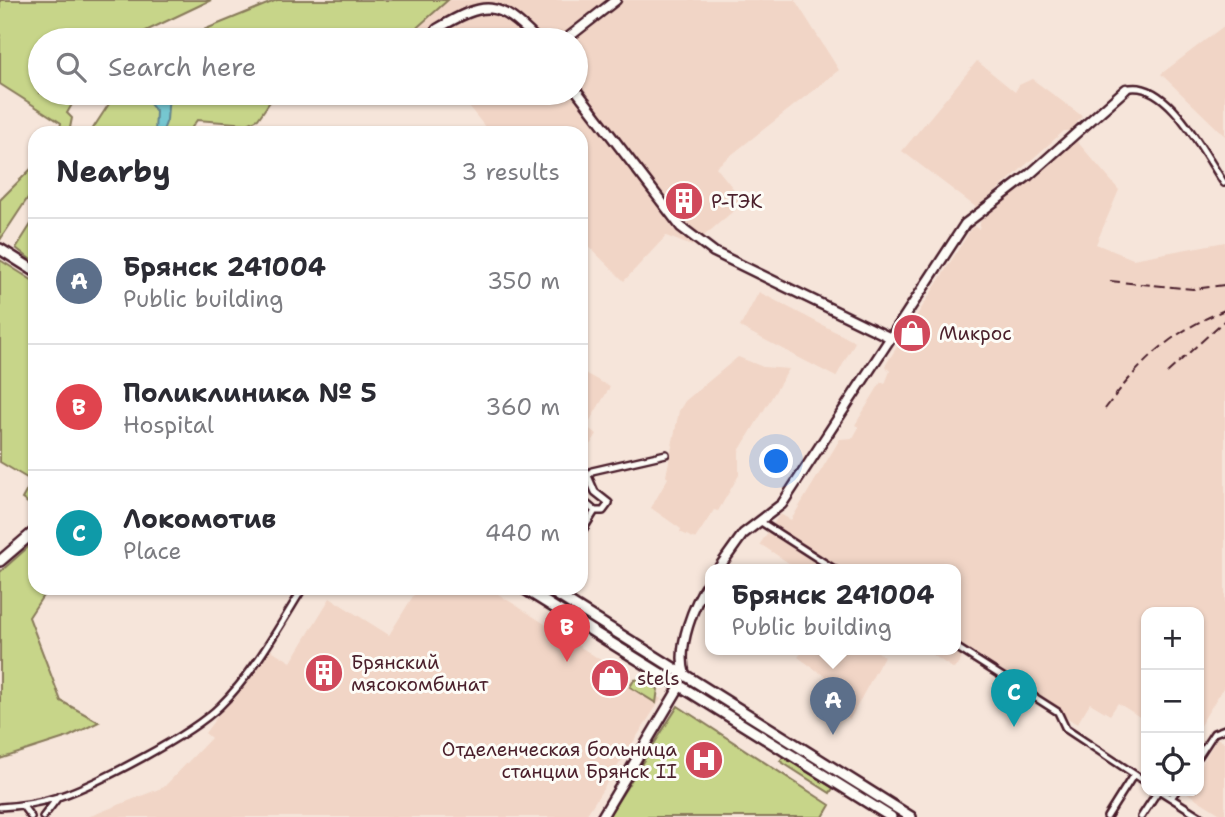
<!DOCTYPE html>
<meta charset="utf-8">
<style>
body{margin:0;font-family:"Shantell Sans",sans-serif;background:#f7f7f7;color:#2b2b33}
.controls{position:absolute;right:21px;bottom:21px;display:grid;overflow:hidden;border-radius:14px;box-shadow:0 2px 5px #0004}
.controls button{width:63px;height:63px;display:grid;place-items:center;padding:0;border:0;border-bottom:2px solid #e1e1e2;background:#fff;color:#2b2b33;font:35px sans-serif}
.you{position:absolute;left:777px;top:462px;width:24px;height:24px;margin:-18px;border:5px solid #fff;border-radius:50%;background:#1a73e8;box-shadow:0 0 0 10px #1a73e833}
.badge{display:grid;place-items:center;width:46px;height:46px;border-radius:50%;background:#db2777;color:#fff;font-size:23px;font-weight:700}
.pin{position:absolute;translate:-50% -58px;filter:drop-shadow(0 2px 4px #0008)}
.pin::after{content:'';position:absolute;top:37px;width:24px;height:21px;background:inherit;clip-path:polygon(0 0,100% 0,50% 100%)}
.popup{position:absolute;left:705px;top:564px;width:256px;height:91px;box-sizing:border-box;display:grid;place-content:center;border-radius:14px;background:#fff;filter:drop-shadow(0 2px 5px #0005);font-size:23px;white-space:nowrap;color:#7c7c81}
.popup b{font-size:26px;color:#2b2b33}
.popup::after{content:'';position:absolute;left:50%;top:100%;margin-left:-14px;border:14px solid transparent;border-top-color:#fff}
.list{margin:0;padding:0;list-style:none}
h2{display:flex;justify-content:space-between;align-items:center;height:91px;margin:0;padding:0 28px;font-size:30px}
h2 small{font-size:23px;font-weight:400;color:#7c7c81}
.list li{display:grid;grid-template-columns:46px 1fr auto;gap:21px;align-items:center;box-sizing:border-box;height:126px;padding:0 28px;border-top:2px solid #e1e1e2}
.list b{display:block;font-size:26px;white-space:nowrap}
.list p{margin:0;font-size:23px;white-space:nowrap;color:#7c7c81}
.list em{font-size:23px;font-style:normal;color:#7c7c81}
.icon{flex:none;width:38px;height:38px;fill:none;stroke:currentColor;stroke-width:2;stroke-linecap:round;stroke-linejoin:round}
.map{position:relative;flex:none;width:1225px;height:817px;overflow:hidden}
.search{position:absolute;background:#fff;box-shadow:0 2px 5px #0004;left:28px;top:28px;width:560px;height:77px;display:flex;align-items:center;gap:18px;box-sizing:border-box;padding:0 24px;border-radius:38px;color:#7c7c81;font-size:26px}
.panel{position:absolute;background:#fff;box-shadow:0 2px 5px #0004;left:28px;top:126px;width:560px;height:469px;border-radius:21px}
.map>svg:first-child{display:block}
.built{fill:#f1d5c6}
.green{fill:#c7d589;stroke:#887a5a;stroke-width:2}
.water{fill:#76c7d0;stroke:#64848e;stroke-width:2}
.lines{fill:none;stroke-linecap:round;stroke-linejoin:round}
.street-casing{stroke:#4a1f2b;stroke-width:10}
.secondary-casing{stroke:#4a1f2b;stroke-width:13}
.primary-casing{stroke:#4a1f2b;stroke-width:14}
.street{stroke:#fdfcf7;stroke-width:5}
.secondary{stroke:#fdfcf7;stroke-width:8}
.primary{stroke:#fdfcf7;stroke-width:9}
.rail{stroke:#4a1f2b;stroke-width:2;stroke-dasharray:10 5;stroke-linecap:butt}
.labels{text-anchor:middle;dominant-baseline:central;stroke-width:6;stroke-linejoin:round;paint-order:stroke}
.poi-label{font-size:19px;fill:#4a1f2b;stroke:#fdfcf7;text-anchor:start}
</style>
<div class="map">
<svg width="1225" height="817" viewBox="0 0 1225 817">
<rect width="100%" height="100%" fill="#f6e5da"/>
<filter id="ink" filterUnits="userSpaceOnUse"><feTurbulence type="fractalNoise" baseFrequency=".0143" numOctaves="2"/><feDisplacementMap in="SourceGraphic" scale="14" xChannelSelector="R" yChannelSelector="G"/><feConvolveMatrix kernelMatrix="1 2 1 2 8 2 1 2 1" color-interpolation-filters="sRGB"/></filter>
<g filter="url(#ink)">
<path class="built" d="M449,0H795L839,70L716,167L744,202L692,246L666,236L624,281L581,239V133H490L458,93H576V40H415L410,34Z
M1225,25V136L1161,74Z
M977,61L1015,92L1019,85L1032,79L1082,116L1071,131H1064L977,208L902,151Z
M1075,139L1119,190L1096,244L1133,259L1225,242V685L1199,727V612H1146V721L1118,703L1110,715L1090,703L1077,724L965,653L954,669L924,649H956V569H798L760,544L780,514L791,520L840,439L853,438L859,427L855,425L881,382L885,384L890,371L885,366L973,226L979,229L982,214L995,208Z
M759,292L855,342L836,377L740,327Z
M738,357L763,367L789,369L739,451V475L718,511L714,510L695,539L680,532L681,529L651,508L668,478L666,476L679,411L685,401Z
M581,371L610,387L586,427L597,434L581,459Z
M418,588H489L661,699L585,817H88L164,787L211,738L205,733L268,648L291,662L330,598L389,635Z
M805,649H874L884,656L850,719L815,697L827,678L798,657Z
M1217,738L1225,743V817L1184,791H1199V768Z"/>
<path class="green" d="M0,0H211L127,40H40V93H85L79,101H74L67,113L72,118L69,133H59L61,123L0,84Z
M277,0H448L411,33L414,40H179Z
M116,93L151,100L164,93H276L258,119L248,124L197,120L188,133H90Z
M35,165V187L0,240V200Z
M35,218V263L16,248Z
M0,260L35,282V508L22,499L32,481L0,462Z
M35,541V588H48L29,617L61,701L99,722L68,737L0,759V572Z
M641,679L658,689L656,703L630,687L634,680Z
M678,706L830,805L823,817H608Z
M783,757L833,788L830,793L780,761Z"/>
<path class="water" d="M141,93L169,94L167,120L162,133H155L156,111Z"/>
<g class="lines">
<g class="street-casing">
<path id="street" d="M1126,89C1167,77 1204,154 1224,183
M581,499L595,511L581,533
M595,511H603L609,503L595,492L588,476L592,471L666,454
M761,522L834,569
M956,647L1058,712L1066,729L1146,782
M1199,756L1214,733L1225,729
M1160,791L1171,798L1176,791
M1171,798L1201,817
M22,805L31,817
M0,807C19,806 39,803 58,797C97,784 191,735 220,706C253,674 279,627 303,588
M43,817L59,796
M1107,817L1134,774
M1141,817L1158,791"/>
</g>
<g class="secondary-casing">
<path id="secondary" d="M437,29C486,0 498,0 537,40
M565,40L616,0
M576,90L681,227L714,252L891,338
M718,569L743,534L782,504L965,224L1029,175L1126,89
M685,675C676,647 694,603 710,579
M602,817L680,686"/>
</g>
<g class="primary-casing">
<path id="primary" d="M0,249L35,271
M0,561L35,531
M523,588L891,817
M546,588L911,817"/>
</g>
<use href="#street" class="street"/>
<use href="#secondary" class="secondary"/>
<use href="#primary" class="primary"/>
<path class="rail" d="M1110,281L1193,289L1225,285
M1167,373L1225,320
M1105,409C1141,361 1169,333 1225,310"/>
</g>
</g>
<defs>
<g id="building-disc" transform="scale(2.0125)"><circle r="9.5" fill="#d1495b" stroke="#fdfcf7"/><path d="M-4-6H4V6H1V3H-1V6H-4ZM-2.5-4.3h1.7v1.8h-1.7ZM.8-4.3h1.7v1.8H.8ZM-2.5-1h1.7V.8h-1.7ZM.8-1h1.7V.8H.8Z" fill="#fff"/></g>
<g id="shop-disc" transform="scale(2.0125)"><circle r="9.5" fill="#d1495b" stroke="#fdfcf7"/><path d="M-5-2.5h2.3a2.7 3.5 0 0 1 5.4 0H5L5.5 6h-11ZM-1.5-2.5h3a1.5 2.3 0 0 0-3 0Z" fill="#fff"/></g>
<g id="hospital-disc" transform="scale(2.0125)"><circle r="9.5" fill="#d1495b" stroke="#fdfcf7"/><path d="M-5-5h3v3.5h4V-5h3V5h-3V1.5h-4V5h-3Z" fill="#fff"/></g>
</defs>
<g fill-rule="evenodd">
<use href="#building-disc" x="684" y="201"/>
<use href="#shop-disc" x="912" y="333"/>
<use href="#building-disc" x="324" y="673"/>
<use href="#shop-disc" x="610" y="678"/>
<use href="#hospital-disc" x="704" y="760"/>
</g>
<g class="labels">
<g class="poi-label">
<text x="711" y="201">Р-ТЭК</text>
<text x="939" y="333">Микрос</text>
<text x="351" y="662">Брянский<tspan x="351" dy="22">мясокомбинат</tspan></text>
<text x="637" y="678">stels</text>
<text x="677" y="749" text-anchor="end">Отделенческая больница<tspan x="677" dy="22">станции Брянск II</tspan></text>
</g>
</g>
</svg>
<div class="controls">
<button>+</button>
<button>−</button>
<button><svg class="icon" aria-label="locate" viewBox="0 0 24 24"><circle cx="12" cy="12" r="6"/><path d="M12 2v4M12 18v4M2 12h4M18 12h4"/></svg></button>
</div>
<div class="you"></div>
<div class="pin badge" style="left:833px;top:735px;background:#5c6f8a">A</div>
<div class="popup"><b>Брянск 241004</b>Public building</div>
<div class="pin badge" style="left:567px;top:662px;background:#e0444e">B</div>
<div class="pin badge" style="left:1014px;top:727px;background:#0f9aa8">C</div>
<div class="search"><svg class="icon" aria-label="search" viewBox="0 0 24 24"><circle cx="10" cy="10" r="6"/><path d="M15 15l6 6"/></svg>Search here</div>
<section class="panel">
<h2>Nearby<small>3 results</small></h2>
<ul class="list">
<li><span class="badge" style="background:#5c6f8a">A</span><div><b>Брянск 241004</b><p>Public building</p></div><em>350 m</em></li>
<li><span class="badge" style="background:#e0444e">B</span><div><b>Поликлиника № 5</b><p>Hospital</p></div><em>360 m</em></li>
<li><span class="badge" style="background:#0f9aa8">C</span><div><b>Локомотив</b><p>Place</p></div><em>440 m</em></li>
</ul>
</section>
</div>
